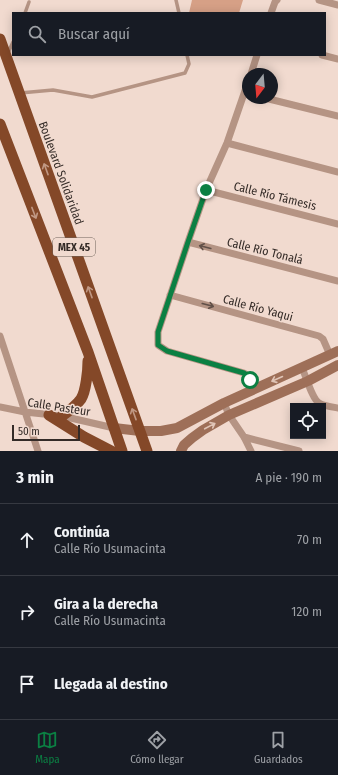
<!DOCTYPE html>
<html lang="es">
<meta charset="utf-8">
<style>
body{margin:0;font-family:"Fira Sans Condensed",sans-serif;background:#20242c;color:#f1f3f6}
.controls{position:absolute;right:12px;bottom:12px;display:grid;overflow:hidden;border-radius:0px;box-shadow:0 2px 10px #0003}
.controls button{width:36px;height:36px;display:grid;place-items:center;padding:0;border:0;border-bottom:1px solid #363941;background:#171b24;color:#f1f3f6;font:20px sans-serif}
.compass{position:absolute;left:242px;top:68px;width:36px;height:36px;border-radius:50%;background:#171b24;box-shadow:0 2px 10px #0003;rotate:196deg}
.scale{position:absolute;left:12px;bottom:10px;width:68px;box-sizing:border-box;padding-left:4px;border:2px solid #342b27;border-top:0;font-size:11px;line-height:14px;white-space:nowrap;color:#342b27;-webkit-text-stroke:3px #f1dacf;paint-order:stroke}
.stop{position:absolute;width:12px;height:12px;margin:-9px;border:3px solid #0b8043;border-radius:50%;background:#fff}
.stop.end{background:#0b8043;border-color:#fff;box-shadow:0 1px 4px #0008}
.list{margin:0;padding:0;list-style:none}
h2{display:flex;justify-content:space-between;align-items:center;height:52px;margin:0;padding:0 16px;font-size:17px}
h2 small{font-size:13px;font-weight:400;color:#9ea1a6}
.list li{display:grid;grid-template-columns:26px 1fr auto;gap:12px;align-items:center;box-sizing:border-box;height:72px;padding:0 16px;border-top:1px solid #363941}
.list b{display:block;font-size:15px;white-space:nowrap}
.list p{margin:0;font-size:13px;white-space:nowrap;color:#9ea1a6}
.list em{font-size:13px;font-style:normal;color:#9ea1a6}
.icon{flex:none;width:22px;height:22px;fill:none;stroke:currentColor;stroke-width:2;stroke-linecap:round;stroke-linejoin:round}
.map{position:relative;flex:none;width:338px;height:451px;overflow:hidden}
.search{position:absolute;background:#171b24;box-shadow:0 2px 10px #0003;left:12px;right:12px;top:12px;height:44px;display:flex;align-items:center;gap:10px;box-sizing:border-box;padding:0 14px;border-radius:0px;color:#9ea1a6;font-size:15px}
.sheet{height:268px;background:#171b24}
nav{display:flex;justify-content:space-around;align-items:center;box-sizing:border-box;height:56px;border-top:1px solid #363941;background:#171b24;font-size:11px;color:#9ea1a6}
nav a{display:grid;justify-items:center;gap:2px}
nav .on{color:#0b8043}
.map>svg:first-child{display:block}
.green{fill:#d6a086}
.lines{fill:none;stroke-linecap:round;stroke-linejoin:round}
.service{stroke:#b59484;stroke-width:3.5}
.minor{stroke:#b59484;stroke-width:7}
.secondary{stroke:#9e6f58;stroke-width:10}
.trunk{stroke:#844828;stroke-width:11}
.oneway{stroke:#c09884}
.oneway2{stroke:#615048}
.oneway3{stroke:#e0c5b7}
.route{stroke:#0b8043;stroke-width:5}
.labels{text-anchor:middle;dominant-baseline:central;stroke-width:3;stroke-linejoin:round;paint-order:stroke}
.shield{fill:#f1dacf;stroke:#6d6059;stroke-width:1}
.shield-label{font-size:11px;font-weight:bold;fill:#342b27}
.street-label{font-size:12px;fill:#342b27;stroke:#f1dacf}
</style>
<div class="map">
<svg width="338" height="451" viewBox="0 0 338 451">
<rect width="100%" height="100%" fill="#f1dacf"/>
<path class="green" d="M192,0H243L239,13H189Z"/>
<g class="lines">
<path class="service" d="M176,0L179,13
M25,13L29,2
M8,53L13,42
M20,93L53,90L92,97L185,73L189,64L187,55"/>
<path class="minor" d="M319,0L338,5
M271,13L275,2L277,0
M322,55L338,59
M251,74L257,55
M248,82L227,143L206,190L188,242L158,332V345L167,351L244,373L248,376L253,389
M265,98L338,116
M227,143L338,172
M206,190L338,224
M188,242L338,281
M170,295L319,336L323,339L330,355
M0,336L38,451
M302,368C306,376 312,399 319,403C324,406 332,407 338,408
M224,403L229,415L244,437L251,451
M0,407L25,412L62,416L114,428
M244,437L299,451"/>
<path class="secondary" d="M114,428L140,431H161L177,428L224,403L338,351
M181,451L184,445L192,438L203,430L229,415L308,381L338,365"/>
<path class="trunk" d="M0,39L147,451
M0,124L88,352L122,451
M49,415L84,437L111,451
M62,416C69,411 76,406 81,399C86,391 88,370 88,361"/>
</g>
<defs><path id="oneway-shaft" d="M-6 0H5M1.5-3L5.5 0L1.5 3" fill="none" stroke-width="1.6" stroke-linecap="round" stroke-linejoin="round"/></defs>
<g class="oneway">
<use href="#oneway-shaft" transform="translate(46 169) rotate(-110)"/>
<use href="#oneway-shaft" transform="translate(34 213) rotate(69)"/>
<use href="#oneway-shaft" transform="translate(90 292) rotate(-110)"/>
<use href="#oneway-shaft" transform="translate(134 414) rotate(-110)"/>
</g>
<g class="oneway2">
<use href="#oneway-shaft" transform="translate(205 247) rotate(-166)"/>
<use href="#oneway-shaft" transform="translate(208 305) rotate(15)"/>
</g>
<g class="oneway3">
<use href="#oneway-shaft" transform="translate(277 379) rotate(156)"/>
<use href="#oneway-shaft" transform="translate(210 426) rotate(-28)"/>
</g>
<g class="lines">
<path class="route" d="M206,190L188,242L158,332V345L167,351L244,373L248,376L250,380"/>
</g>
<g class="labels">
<rect class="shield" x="53" y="238" width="42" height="18" rx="3"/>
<g class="shield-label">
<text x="74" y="247">MEX 45</text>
</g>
<g class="street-label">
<text transform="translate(61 173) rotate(70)">Boulevard Solidaridad</text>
<text transform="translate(275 196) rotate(14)">Calle Río Támesis</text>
<text transform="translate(265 251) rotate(14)">Calle Río Tonalá</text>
<text transform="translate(258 308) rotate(15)">Calle Río Yaqui</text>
<text transform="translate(59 407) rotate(9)">Calle Pasteur</text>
</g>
</g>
</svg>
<div class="controls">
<button><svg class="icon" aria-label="locate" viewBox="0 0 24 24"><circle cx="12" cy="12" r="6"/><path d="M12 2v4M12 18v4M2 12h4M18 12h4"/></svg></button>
</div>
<svg class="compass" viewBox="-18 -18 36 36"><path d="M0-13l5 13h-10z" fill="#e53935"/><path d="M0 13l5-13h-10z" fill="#9ea1a6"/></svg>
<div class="scale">50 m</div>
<div class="stop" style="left:250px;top:380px"></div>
<div class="stop end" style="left:206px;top:190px"></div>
<div class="search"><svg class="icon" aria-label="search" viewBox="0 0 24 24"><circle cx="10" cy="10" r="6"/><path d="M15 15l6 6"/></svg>Buscar aquí</div>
</div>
<section class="sheet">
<h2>3 min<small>A pie · 190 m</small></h2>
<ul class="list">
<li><svg class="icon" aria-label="ahead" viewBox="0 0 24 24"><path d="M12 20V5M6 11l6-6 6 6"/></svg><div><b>Continúa</b><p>Calle Río Usumacinta</p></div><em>70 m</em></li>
<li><svg class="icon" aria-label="right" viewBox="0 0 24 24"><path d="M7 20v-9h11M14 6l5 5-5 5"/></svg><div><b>Gira a la derecha</b><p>Calle Río Usumacinta</p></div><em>120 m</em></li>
<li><svg class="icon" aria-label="arrive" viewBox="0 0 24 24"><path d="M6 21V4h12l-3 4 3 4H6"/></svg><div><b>Llegada al destino</b></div></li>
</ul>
</section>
<nav>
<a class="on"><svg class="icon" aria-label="map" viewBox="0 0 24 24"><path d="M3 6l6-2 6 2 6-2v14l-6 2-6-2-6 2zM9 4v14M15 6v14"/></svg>Mapa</a>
<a><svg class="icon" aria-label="directions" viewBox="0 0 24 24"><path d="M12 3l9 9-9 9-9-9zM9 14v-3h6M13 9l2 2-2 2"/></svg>Cómo llegar</a>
<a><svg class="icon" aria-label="saved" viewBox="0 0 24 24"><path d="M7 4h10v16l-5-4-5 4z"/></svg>Guardados</a>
</nav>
